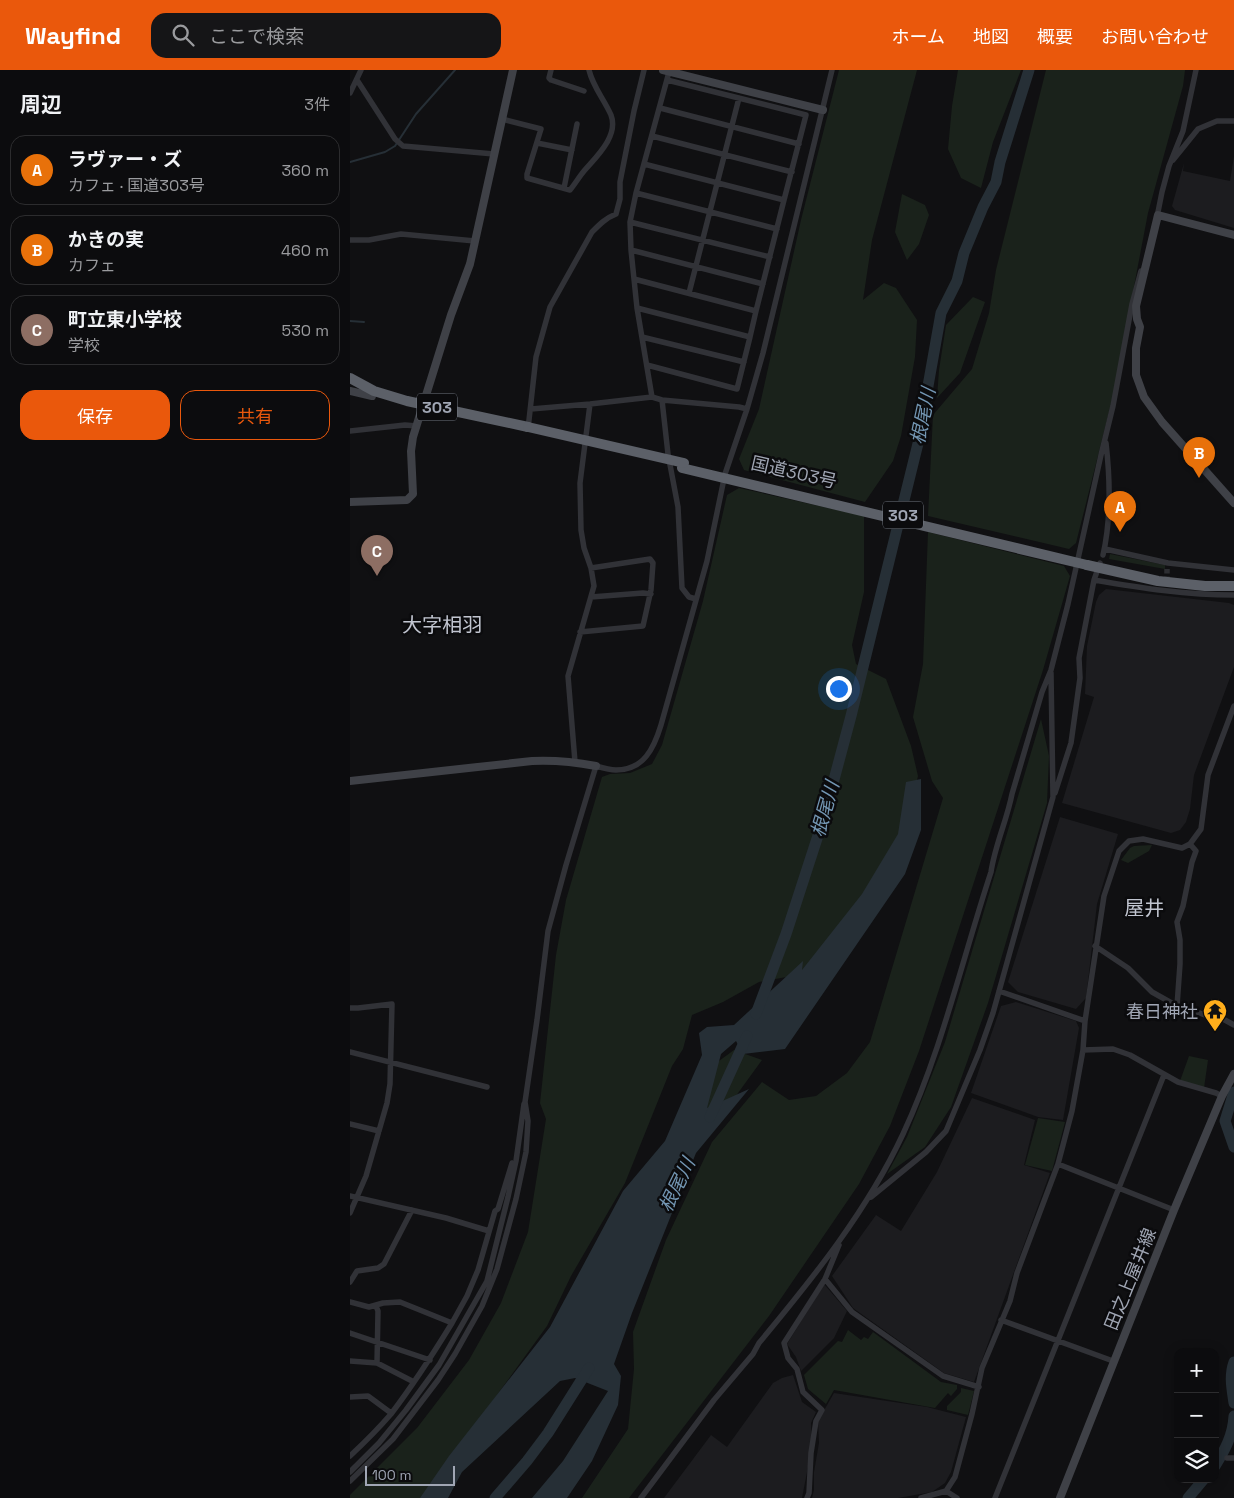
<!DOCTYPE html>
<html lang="ja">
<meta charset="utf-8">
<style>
body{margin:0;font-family:"Space Grotesk","Noto Sans JP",sans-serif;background:#151517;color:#f1f3f6}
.controls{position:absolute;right:15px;bottom:15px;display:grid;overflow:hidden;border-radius:10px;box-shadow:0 2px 12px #0003}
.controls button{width:45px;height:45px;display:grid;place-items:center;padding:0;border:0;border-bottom:1px solid #2c2c2e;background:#0c0c0e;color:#f1f3f6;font:25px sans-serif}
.scale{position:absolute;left:15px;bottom:12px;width:90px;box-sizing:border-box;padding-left:5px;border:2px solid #a0a6b4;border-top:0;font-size:14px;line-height:18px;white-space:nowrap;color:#a0a6b4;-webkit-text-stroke:4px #0b0b0d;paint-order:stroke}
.you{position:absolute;left:488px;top:618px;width:18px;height:18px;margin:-12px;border:4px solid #fff;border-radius:50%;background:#1a73e8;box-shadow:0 0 0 8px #1a73e833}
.badge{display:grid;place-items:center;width:32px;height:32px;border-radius:50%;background:#ea580c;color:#fff;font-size:16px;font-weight:700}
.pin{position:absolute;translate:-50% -41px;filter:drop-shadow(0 1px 2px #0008)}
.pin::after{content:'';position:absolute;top:26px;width:18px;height:15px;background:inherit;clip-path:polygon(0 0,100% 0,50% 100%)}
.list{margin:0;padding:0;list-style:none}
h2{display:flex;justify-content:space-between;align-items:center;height:65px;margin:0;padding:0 20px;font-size:21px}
h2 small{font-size:16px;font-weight:400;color:#9a9b9e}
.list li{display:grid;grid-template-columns:32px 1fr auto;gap:15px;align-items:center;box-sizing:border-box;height:70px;margin:0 10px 10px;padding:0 10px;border:1px solid #2c2c2e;border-radius:15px}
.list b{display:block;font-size:19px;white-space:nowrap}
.list p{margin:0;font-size:16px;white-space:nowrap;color:#9a9b9e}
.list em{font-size:16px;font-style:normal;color:#9a9b9e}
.actions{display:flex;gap:10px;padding:15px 20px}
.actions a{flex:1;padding:11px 0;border:1px solid #ea580c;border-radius:15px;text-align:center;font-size:18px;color:#ea580c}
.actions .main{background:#ea580c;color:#fff}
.icon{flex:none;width:28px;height:28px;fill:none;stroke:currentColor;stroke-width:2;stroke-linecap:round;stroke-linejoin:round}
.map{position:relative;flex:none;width:884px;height:1428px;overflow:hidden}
header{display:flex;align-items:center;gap:30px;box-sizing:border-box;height:70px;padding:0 25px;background:#ea580c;color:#fff}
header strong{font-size:24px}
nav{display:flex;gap:28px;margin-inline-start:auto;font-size:18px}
.search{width:350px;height:45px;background:#151517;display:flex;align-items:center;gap:12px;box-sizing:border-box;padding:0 18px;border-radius:15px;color:#9a9b9e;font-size:19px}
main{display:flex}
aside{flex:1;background:#0c0c0e}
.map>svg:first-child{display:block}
.built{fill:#1c1c1f}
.green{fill:#1a221b}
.water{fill:#262f36}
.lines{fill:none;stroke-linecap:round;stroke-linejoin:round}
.stream{stroke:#262f36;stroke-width:2}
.river{stroke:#262f36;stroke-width:11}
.street-tunnel{stroke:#2d2e32;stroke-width:5.5;stroke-dasharray:5.5 3;stroke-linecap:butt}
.street{stroke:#313237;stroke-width:5.5}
.secondary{stroke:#3f4147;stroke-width:8}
.highway{stroke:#5c6068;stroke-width:10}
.highway-bridge{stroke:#5c6068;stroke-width:10}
.labels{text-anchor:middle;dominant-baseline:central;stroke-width:5;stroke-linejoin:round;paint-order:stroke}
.shield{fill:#0b0b0d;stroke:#737882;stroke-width:1}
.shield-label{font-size:16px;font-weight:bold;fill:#a0a6b4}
.street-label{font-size:18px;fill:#a0a6b4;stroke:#0b0b0d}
.poi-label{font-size:18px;fill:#a0a6b4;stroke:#0b0b0d;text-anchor:end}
.water-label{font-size:19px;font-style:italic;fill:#7396b3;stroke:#0b0b0d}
.quarter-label{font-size:20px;fill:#c1c5d0;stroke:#0b0b0d}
</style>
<header>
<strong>Wayfind</strong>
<div class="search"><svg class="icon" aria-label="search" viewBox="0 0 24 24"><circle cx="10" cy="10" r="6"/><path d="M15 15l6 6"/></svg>ここで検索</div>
<nav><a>ホーム</a><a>地図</a><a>概要</a><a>お問い合わせ</a></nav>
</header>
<main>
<aside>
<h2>周辺<small>3件</small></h2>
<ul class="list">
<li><span class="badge" style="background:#e8710a">A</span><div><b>ラヴァー・ズ</b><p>カフェ · 国道303号</p></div><em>360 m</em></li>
<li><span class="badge" style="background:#e8710a">B</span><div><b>かきの実</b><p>カフェ</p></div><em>460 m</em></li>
<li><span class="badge" style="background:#8d6e63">C</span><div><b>町立東小学校</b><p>学校</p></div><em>530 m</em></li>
</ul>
<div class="actions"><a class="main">保存</a><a>共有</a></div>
</aside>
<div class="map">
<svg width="884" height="1428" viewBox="0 0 884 1428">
<rect width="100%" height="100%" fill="#101012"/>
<path class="built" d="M884,86V158L825,140L822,136L834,93L833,101L880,111Z
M756,519L879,533L884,535V597L844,705L840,739L836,752L830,760L821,763L712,733L744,627L735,624L737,576L746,532L749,525Z
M710,747L768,764L747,834L736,928L726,939L668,922L658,912Z
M666,932L726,951L729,958L713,1050L688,1047L621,1023L651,936Z
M622,1028L685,1050L674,1095L700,1103L624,1312L594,1303L503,1238L482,1206L526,1145L551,1161L587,1102Z
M474,1214L497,1241L484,1268L451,1301L446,1287L437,1274Z
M443,1305L452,1332L466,1342L461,1353L462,1376L452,1428H314L361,1365L377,1377L423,1313L432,1308Z
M484,1323L577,1337L616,1347L601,1402L595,1413L582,1422L548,1428H462L464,1420V1402L469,1373L468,1351Z"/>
<path class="green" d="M489,0H567L522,170L513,230L534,213L546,218L567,250L565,287L551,366L543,391L515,432L394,400L389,389L409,339L451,150Z
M608,0H671L643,72L631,118L611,108L598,79L602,36Z
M696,0H835L833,16L798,143L763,326L726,473L719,479L578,446L583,345L622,299L639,243L646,200Z
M552,124L575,135L579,145L569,174L557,190L545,162Z
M623,227L635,232L610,303L587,328L589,300L596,255Z
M389,418L514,446V522L502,575L506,594L536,609L561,676L568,706L550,778L463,902L409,912L373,932L342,945L333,979L322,996L275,1113L221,1206L197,1256L105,1383L76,1428H0V1425L67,1358L119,1290L151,1233L178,1162L196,1049L190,1033L206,885L216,830L252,707L260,704L280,703L302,694L312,675L353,531L377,425Z
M578,462L714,496L720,506L693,600L569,981L540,1056L509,1114L419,1246L279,1428H232L278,1359L284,1299L283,1262L316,1170L362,1072L412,1012L439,1030L466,1026L497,1003L520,972L593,728L582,711L563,647L573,594Z
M760,484L815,495V499L759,489Z
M691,649L699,686L697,733L638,933L601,1037L575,1077L537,1104L557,1067L595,972Z
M784,776L802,775L799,781L778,793L771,790L780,778Z
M384,980L412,990L367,1052L334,1065L347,1007Z
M839,986L858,990L854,1018L830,1011Z
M688,1048L715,1052L702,1101L675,1095Z
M498,1260L511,1270L514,1267L518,1269L523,1262L591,1312L607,1315V1319L601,1326L598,1323L585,1338L484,1320L476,1334L458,1319L454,1305L488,1271L492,1272Z
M611,1318L624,1321L618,1345L597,1340V1336L611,1322Z"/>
<path class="water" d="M571,709V760L555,804L435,979L393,984L386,971L371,984L357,1038L399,1019L346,1083L282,1243L264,1294L271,1306L268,1335L242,1391L217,1428H182L213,1391L258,1321L225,1308L210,1311L112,1402L98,1428H70L99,1386L200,1257L273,1121L315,1071L352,985L349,963L357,957L384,955L453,891L452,900L512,824L548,764L556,712Z"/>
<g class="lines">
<path class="stream" d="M0,92L35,82L45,76L66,44L105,0
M0,251L14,252"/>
<path class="river" d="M406,944L436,864L474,747L501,646L575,345L578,316L591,243L607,211L614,183L633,137L646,112L650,92L679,0
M884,1022L875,1051L884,1077
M360,1047L397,966
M884,1292C879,1306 882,1319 884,1333
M865,1396C875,1380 883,1365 884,1346
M145,1428L177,1391L198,1363L239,1298
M838,1428L854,1409"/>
<path class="street-tunnel" d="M817,512V499"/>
<path class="street" d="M201,0L199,8L201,10L234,21
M319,2L286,123L280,152L281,180L287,238L302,327L312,330L389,337L397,339
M7,10L45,69L53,76L144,84
M0,23L11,0
M310,38L449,74
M152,49L191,59L177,104V108L220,120C225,114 229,107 234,101C246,87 269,66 261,45C254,29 243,17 239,0
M302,66L442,102
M187,73L222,80
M823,90L848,59L867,51H884
M294,94L434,130L456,45L317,10
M214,118L227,54
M286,123L427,159
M807,147L812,122L819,96L833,61L846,0
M280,152L420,187
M0,170H19L51,164L125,171
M281,180L413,214
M284,209L406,241L400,267
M339,223L389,28
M287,238L400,267L387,319L297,295
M406,241L434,130
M292,267L394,292
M312,330L318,384L328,437L332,518L339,527L346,529
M181,339L240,334L302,327
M178,359L186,287L200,237L242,162C250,154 256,148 266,144L270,129V112L284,41L294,0
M0,361L55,355L67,356
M755,479L818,493L884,500
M753,485C761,450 760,408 756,373
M744,510C791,518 836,525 884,525
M241,527L293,523L301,524
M230,562L293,556L301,520L303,493L300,489L241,498
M225,692L218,606L244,516L241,498L234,478L231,460L230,413L240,334
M705,723L721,673L730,608L729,588L744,510L750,493
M745,876L778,898L802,922L827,936L842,940L860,947L873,949L884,955
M649,921L735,951
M827,936L830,894V870L827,852L833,836L842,792L846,781L840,774
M0,938H8L42,934L40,1014L37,1033L16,1106L0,1143
M733,980L763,979L780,985L828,1012L866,1023L872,1026
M0,982L137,1017
M0,1054L29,1061
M708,1094L824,1140
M0,1126L96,1148L139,1161
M521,1127L576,1082L596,1061L630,980L643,943L703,727L701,603
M475,1209L502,1242L593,1306L629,1317
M0,1212L7,1201L28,1198L34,1194L62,1140
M0,1232L19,1237L33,1233L50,1232L102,1253C83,1284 63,1315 41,1344C28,1359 14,1373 0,1386
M26,1236L28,1241L27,1293
M651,1250L763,1291
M102,1253L117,1226L128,1200L145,1141L148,1139L162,1093
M0,1263L80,1290
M0,1291L27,1293L64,1312
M0,1327L18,1326L41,1343
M877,1388H884
M0,1402L29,1373L56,1340L89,1295L137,1211L158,1127L166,1091L174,1034
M0,1411L43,1369L88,1310L105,1284L132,1236L147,1199L166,1129L176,1082L178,1051L175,1032L187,950L198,861L216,795L246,696C253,698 260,700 266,700C294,700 304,678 311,655L357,491L375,404L397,339L413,283L482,0
M596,1421L607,1428
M291,1428L364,1330L403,1284L409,1273C463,1208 517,1141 553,1064C592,980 612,890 641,802C645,775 657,750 662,724L692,622L701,600L718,534L751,385L763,336L782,234L791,201
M457,1428L459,1423L461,1383L466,1351L472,1340L453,1322L447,1299L438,1288L434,1273L475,1209L489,1175
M571,1428L596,1421L605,1407L622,1344L632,1298L660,1231L667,1203L708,1094L722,1041L733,980L735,951L754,826L769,781L779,771L793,769L832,778L840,774L851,759L858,705L884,636
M645,1428L814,1005"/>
<path class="secondary" d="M313,0L473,40
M884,165L808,145L786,236L787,249L790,257L786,278V305L794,327L812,352L884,433
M0,321L22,326
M0,432L57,430L63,424L61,381L63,367L101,245L120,194L163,0
M0,711L182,691C204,690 225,692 246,696
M710,1428L824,1140L872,1026L884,1004"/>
<path class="highway" d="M0,308L24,321L57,331L178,357
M332,398L737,495"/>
<path class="highway-bridge" d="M178,357L334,393
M737,495L808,511L855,516H884"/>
</g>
<defs>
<g id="temple-pin" transform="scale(1.25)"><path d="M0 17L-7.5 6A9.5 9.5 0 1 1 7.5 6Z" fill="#ffae1b" stroke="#0b0b0d"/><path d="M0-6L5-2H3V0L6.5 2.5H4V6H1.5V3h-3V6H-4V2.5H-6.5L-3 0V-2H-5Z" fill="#111"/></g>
</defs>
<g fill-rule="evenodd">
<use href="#temple-pin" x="865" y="941"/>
</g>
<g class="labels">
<g class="shield">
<rect x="67" y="323.5" width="40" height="27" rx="4"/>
<rect x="533" y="431.5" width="40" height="27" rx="4"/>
</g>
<g class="shield-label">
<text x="87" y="337">303</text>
<text x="553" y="445">303</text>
</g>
<g class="street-label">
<text transform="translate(444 402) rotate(13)">国道303号</text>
<text transform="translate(780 1209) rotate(-68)">田之上屋井線</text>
</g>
<g class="poi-label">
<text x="848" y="941">春日神社</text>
</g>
<g class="water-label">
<text transform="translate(573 346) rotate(-78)">根尾川</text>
<text transform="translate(475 739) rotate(-74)">根尾川</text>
<text transform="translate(327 1115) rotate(-64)">根尾川</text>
</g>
<g class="quarter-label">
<text x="92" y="555">大字相羽</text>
<text x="794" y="838">屋井</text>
</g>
</g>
</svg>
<div class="controls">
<button>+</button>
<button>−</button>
<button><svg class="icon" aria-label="layers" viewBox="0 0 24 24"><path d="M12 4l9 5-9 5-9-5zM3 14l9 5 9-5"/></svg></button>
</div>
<div class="scale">100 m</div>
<div class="you"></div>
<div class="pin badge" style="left:770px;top:462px;background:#e8710a">A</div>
<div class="pin badge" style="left:849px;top:408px;background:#e8710a">B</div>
<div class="pin badge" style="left:27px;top:506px;background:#8d6e63">C</div>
</div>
</main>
